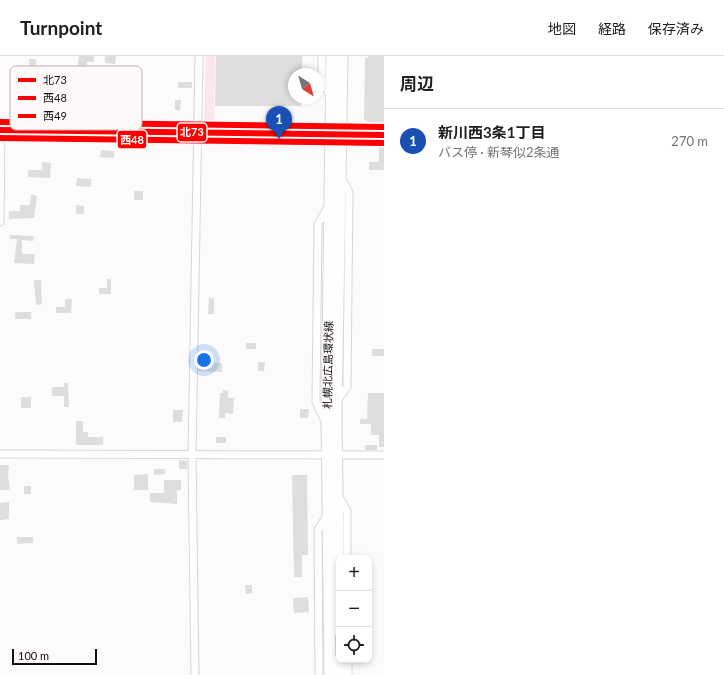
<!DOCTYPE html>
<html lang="ja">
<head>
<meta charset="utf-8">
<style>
	:root { --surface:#fff; --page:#f6f6f6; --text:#202124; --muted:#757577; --line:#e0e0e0; --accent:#111827 }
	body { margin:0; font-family:Lato,"Noto Sans JP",sans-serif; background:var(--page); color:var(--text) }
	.controls { position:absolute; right:12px; bottom:12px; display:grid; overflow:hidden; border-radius:8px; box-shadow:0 2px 6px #0003 }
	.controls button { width:36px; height:36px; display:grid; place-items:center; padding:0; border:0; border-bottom:1px solid var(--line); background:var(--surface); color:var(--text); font:20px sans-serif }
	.compass { position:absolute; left:288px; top:12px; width:36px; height:36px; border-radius:50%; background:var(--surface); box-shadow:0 2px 6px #0003; rotate:143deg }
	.scale { position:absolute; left:12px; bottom:10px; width:85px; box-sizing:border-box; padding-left:4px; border:2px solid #141313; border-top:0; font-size:11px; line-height:14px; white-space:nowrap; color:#141313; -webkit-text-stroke:3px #fdf9f9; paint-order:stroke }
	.you { position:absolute; left:204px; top:304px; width:14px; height:14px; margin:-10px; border:3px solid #fff; border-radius:50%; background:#1a73e8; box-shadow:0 0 0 6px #1a73e833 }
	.badge { display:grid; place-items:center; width:26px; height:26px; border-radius:50%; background:var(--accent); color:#fff; font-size:13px; font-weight:700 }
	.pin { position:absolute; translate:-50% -33px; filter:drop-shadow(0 1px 2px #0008) }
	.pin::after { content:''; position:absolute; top:21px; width:14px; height:12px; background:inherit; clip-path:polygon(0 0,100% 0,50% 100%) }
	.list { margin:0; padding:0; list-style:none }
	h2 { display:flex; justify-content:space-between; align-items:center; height:52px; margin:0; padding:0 16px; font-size:17px }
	h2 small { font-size:13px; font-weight:400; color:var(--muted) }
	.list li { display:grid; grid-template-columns:26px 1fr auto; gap:12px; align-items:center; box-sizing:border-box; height:64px; padding:0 16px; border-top:1px solid var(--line) }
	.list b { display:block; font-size:15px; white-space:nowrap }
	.list p { margin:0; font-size:13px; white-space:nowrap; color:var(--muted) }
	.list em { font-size:13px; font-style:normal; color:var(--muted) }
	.icon { flex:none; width:22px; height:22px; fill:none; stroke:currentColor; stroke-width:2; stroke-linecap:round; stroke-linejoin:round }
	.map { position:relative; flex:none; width:384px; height:619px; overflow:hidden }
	header { display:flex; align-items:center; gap:24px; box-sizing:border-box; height:56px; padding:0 20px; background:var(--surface); border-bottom:1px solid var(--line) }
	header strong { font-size:19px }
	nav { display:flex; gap:22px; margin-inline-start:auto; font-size:14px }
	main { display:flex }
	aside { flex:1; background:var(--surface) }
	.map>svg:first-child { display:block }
	.green { fill:#fbe7eb }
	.building { fill:#dfddde }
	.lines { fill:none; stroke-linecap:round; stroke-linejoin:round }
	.minor-casing { stroke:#d8d7d7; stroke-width:9 }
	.tertiary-casing { stroke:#d8d7d7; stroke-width:11 }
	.primary-casing { stroke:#d8d7d7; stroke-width:13 }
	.minor { stroke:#fffefe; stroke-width:7 }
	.tertiary { stroke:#fffefe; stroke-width:9 }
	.primary { stroke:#fffefe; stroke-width:11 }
	.bus-1-casing { stroke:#fdf9f9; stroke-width:9 }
	.bus-2-casing { stroke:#fdf9f9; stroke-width:9 }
	.bus-3-casing { stroke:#fdf9f9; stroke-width:9 }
	.bus-1 { stroke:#f00; stroke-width:6 }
	.bus-2 { stroke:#f00; stroke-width:6 }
	.bus-3 { stroke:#f00; stroke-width:6 }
	.labels { text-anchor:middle; stroke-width:3; stroke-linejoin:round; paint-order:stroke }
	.street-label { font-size:11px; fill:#141313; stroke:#fdf9f9 }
	.key { fill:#fdf9f9; stroke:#b7b4b4; stroke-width:1 }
	.key-label { font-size:11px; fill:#141313 }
	.line-badge { stroke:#fdf9f9; stroke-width:1.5 }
	.badge-label { font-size:11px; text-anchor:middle; font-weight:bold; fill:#fff }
</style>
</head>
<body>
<header>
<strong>Turnpoint</strong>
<nav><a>地図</a><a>経路</a><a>保存済み</a></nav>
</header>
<main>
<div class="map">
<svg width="384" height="619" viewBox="0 0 384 619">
	<rect width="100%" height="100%" fill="#fcfafa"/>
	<path class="green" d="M206,0H215L214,67H204Z"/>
	<path class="building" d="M79,0H94V6H87V12H77Z
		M105,0H116L115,8L105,7Z
		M216,0H302V18H294V42H301V50H215Z
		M368,0H384V67L368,66L364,63L365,2H368Z
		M29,3H36V20H30Z
		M178,26H192V32H178Z
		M175,44H181L180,55L175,54Z
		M379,90H384V114H369V106H379Z
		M101,94L114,95V102L100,101Z
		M42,106L51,107L50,122L28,121V114H42Z
		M77,122L91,123V131L76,130Z
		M134,135H143V144H134Z
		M31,138L37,140L34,162L9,163V155H20V149H30Z
		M76,149L84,150V158H76Z
		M10,179L34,180L33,185L22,184V198H35L34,208L14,207L17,183H10Z
		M107,223H111V238H99V232H107Z
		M34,224H41L42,248L36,249Z
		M209,242H214V258H208Z
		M65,243H72L71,257H56V251H65Z
		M15,256H31V263H15Z
		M246,287H256V293H246Z
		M372,293H384V300H372Z
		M258,306H265L264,315H258Z
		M212,307H222V316L198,315L199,311H212Z
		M64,327H68L69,351H64V340H52V331H64Z
		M223,334L228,335V342H234L233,358L225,357V362H219L220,337H223Z
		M368,337H384V391H379V379H371V368H360V363H367Z
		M21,341H31V352H21Z
		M300,353H309L308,362H300Z
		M173,354H183L182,366H173Z
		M76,365H83V376H88V381H103V389H76Z
		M216,381H226V387H216Z
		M365,389H377V394H365Z
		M179,404L187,405V413H179Z
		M0,409H9L8,419L10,434H0Z
		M154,413H165V418L154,419Z
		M148,418V434H134V419Z
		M292,419H307L308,499H302V521H294Z
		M164,424H181V434H177V448L150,446V437H164Z
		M24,430H31V438H24Z
		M9,446V463L0,464V447Z
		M17,481H33V487L17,488Z
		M245,529H252V537L246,538Z
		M308,541L309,556L294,557L293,542Z"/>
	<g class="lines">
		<g class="minor-casing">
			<path id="minor" d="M322,0V22L330,40
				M0,166L1,74
				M337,345L347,331L349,136L341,121
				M325,365L316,346L318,168L329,149
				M0,398L384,399
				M338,439L347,455V502
				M348,604V619
				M195,619L192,399L199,0
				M319,619L318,474L328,458"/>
		</g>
		<g class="tertiary-casing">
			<path id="tertiary" d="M0,74L384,79"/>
		</g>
		<g class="primary-casing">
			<path id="primary" d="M339,575L336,362L342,0
				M339,604L340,619
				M330,619L327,362L332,0"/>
		</g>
		<use href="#minor" class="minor"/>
		<use href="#tertiary" class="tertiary"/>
		<use href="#primary" class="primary"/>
		<g class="bus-1-casing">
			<path id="bus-1" d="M0,74L384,79"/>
		</g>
		<g class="bus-2-casing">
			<path id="bus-2" d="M0,82L384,87"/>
		</g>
		<g class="bus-3-casing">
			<path id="bus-3" d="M0,66L384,71"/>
		</g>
		<use href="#bus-1" class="bus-1"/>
		<use href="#bus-2" class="bus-2"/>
		<use href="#bus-3" class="bus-3"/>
	</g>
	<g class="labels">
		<g class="street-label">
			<text transform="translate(328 309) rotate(-89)" y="4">札幌北広島環状線</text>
		</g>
	</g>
	<rect x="10" y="10" width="132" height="64" rx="6" class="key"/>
	<rect x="18" y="22" width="18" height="4" fill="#f00"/>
	<rect x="18" y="40" width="18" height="4" fill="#f00"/>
	<rect x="18" y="58" width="18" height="4" fill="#f00"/>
	<g class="key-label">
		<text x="43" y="28">北73</text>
		<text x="43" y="46">西48</text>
		<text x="43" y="64">西49</text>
	</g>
	<g class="line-badge">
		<rect x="177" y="67" width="30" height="19" rx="4" fill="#f00"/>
		<rect x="117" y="74" width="30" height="19" rx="4" fill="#f00"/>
	</g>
	<g class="badge-label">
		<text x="192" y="80">北73</text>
		<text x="132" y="88">西48</text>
	</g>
</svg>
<div class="controls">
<button>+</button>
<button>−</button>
<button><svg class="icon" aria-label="locate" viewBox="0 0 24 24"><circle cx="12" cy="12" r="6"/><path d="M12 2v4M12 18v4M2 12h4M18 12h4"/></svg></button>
</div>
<svg class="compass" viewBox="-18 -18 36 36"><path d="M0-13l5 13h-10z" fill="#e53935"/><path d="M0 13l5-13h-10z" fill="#757577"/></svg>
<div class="scale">100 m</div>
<div class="you"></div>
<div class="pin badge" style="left:279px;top:83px;background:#1a4fb4">1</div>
</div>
<aside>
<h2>周辺<small></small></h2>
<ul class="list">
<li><span class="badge" style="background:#1a4fb4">1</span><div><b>新川西3条1丁目</b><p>バス停 · 新琴似2条通</p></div><em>270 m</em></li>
</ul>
</aside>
</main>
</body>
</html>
